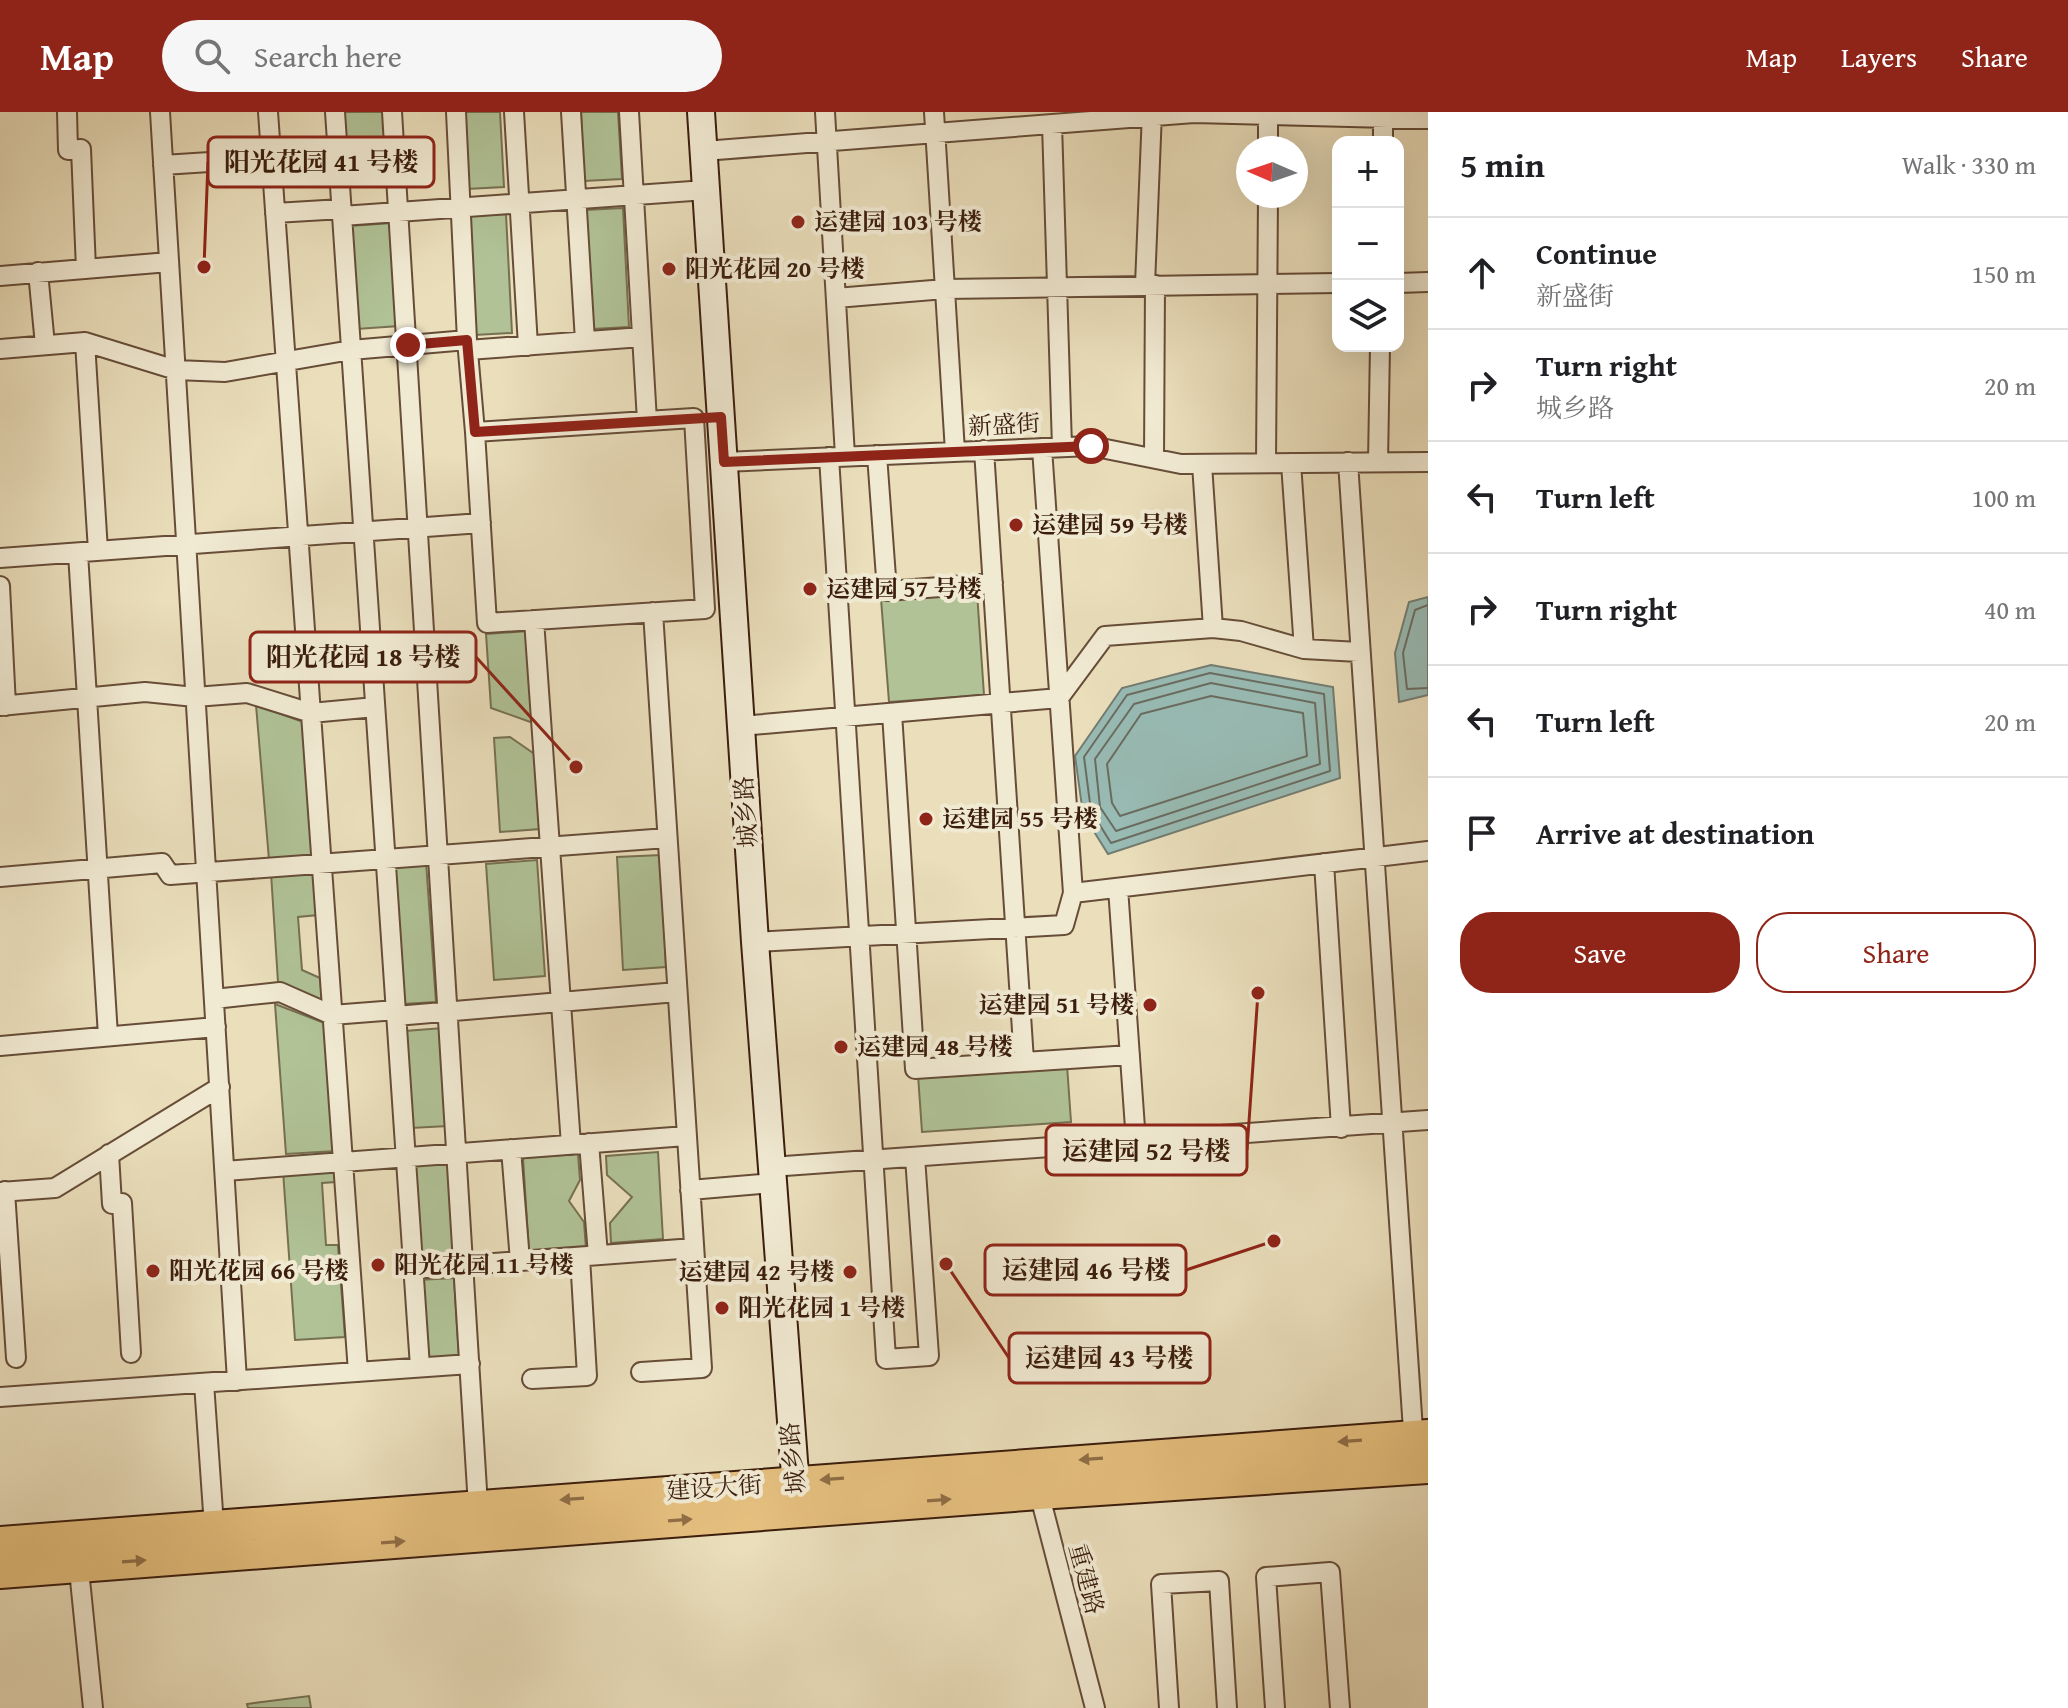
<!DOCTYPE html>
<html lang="en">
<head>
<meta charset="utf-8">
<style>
	:root { --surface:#fff; --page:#f6f6f6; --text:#202124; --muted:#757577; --line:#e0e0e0; --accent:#8f2418 }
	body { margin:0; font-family:"Gentium Book Plus","Noto Serif SC",serif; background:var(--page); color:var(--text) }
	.controls { position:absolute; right:24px; top:24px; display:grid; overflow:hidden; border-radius:16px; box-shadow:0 8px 32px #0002 }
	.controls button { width:72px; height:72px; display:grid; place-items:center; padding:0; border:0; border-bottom:2px solid var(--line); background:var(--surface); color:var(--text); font:40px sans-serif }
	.compass { position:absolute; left:1236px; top:24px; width:72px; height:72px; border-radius:50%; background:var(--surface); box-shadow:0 8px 32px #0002; rotate:272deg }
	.stop { position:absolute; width:24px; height:24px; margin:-18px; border:6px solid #8f2418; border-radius:50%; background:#fff }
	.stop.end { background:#8f2418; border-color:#fff; box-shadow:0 2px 8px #0008 }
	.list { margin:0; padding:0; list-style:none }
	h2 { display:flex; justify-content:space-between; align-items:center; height:104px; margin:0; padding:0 32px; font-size:34px }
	h2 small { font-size:26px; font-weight:400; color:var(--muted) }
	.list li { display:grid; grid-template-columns:52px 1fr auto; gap:24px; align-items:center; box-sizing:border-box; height:112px; padding:0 32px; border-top:2px solid var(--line) }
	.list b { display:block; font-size:30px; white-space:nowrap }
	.list p { margin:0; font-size:26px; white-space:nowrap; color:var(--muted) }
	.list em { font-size:26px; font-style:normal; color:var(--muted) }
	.actions { display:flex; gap:16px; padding:24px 32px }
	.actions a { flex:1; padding:18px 0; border:2px solid var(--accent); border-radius:32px; text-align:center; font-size:28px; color:var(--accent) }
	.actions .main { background:var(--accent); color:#fff }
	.icon { flex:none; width:44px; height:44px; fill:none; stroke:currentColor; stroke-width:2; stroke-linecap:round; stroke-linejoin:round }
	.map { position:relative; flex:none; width:1428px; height:1596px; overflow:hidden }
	header { display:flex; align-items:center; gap:48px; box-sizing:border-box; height:112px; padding:0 40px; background:var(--accent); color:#fff }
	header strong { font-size:38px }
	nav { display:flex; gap:44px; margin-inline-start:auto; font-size:28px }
	.search { width:560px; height:72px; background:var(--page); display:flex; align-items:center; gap:20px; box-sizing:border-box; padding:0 28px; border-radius:44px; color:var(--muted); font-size:30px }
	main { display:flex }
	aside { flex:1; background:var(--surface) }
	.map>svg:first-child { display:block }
	.green { fill:#b0c296; stroke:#767052; stroke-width:2 }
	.water { fill:#98bbb4; stroke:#737c71; stroke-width:2 }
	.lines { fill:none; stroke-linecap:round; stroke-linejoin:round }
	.shore { stroke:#6a6c60; stroke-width:2 }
	.street-casing { stroke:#674d38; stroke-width:22 }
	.secondary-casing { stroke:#3b1d0d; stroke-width:30 }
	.highway-casing { stroke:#3b1d0d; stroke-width:36 }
	.street { stroke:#f1ead3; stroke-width:18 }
	.secondary { stroke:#f1ead3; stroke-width:26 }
	.highway { stroke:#e5bf7e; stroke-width:32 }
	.oneway { fill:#906e46 }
	.route { stroke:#8f2418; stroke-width:10 }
	.poi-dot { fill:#8f2418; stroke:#f1ead3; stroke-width:3 }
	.labels { text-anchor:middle; stroke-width:8; stroke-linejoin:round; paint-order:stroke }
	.poi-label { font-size:24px; font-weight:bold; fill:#3b1d0d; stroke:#f1ead3; text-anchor:start }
	.street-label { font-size:24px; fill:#3b1d0d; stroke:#f1ead3 }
	.leader { fill:none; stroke:#8f2418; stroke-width:3 }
	.callout-dot { fill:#8f2418; stroke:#f1ead3; stroke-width:3 }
	.callout { fill:#f1ead3; stroke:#8f2418; stroke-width:3 }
	.callout-label { font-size:26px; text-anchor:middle; font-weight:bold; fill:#3b1d0d }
</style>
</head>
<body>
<header>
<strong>Map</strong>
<div class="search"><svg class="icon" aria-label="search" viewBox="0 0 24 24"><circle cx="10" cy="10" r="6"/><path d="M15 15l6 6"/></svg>Search here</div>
<nav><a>Map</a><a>Layers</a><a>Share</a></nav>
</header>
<main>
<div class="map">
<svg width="1428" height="1596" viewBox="0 0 1428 1596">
	<rect width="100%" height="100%" fill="#eadebb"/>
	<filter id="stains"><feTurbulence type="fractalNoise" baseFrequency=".0025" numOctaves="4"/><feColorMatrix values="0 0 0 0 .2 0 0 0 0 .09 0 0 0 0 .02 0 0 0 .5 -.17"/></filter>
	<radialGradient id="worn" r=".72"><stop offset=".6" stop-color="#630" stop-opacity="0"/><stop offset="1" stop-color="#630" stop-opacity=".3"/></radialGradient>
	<path class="green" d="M342,0H384L390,71L348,74Z
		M463,0H500L504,75L467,77Z
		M581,0H618L622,67L584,69Z
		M623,96L629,215L592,217L585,98Z
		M506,102L512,221L475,223L468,104Z
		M392,111L399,214L357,217L349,114Z
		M977,480L984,583L889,590L881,487Z
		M529,519L536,612L491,596L486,522Z
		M256,593L306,611L316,744L269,748Z
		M510,625L536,643L540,717L500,720L494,626Z
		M661,743L666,855L623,858L617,745Z
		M537,748L545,864L494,868L486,752Z
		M426,750L436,890L402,892L392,753Z
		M315,758L318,803L298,805L302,858L320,866L322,888L278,870L271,761Z
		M275,892L327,912L336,1039L286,1042Z
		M443,916L448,1014L411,1016L405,919Z
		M1067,953L1071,1010L922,1020L918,963Z
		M658,1040L663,1127L611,1131L610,1111L632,1085L607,1063L606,1044Z
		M578,1042L580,1068L569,1089L584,1110L586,1137L529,1141L523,1046Z
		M450,1051L455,1151L418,1153L412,1053Z
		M335,1055L336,1070L322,1071L326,1133H338L345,1225L295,1228L283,1059Z
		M454,1166L459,1245L424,1248L418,1168Z
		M309,1584L311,1596H248L247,1592Z"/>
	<path class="water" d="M1428,485V583L1399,590L1395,541L1409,490Z
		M1211,553L1333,575L1340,666L1108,742L1083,702L1075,644L1122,576Z"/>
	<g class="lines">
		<path class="shore" d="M1428,493L1415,498L1403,541L1407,577L1428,576
			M1210,561L1324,582L1330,659L1111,731L1091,699L1084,645L1127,583Z
			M1211,571L1315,591L1320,652L1116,719L1100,695L1095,647L1134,592Z
			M1211,584L1303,601L1307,644L1120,704L1112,691L1107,652L1141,602Z"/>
		<g class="street-casing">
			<path id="street" d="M67,0L68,38L81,37L86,157
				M160,0L237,1269
				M268,0L358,1260
				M335,0L420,1255
				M392,0L478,1394
				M456,0L467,228
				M514,0L528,234
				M571,0L585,229
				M629,0L647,309
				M825,0L845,344
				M934,0L955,340
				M1052,12L1062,335
				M1383,30V0
				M1268,36V0
				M704,39L1194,1L1428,7
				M163,53L271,46
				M275,101L342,97
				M342,104L706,78
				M38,160L45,233
				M0,164L169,150
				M1398,171L1428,170
				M1145,173L1152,0
				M836,186L945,177L1338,171
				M85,230L98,439
				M0,237L85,230L176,258L225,260L351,238L467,228L475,320
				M468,238L642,225
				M694,306L705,497L487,511L475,320Z
				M1042,336L1073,781
				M984,338L1024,949
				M877,343L887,479L993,471
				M829,345L886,1247L929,1244L915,1045
				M1154,346L1155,173
				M724,350L1091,334L1181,352L1428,350
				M1348,350L1414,1333
				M1378,350L1380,234
				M1266,351L1268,84
				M1291,351L1304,537
				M1202,352L1213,516
				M78,441L108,924
				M0,446L481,411
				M0,474L6,594
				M534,508L571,1033
				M0,594L145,580L195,585L247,581L311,601L375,595
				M892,601L915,957L1130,943
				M741,614L1059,586L1105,524L1213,516L1241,519L1304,537L1359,540
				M1324,751L1341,1016
				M0,765L162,751L170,763L667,726
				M1118,776L1136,1030
				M755,830L1064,813L1073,781L1428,739
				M214,887L280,880L332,903L396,898
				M396,904L677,880
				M0,934L216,915
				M589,1031L598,1143
				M511,1037L520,1149
				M109,1042L112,1092L122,1091L131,1241
				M771,1055L1428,1008
				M225,1059L686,1024
				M690,1078L772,1071
				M5,1079L16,1246
				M0,1080L55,1076L220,975
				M413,1157L694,1136
				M641,1260L702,1256L653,500
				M532,1267L587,1264L580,1145
				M204,1271L214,1414
				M0,1285L470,1252
				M1037,1373L1095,1596
				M78,1448L93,1596
				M1169,1596L1161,1472L1219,1469L1227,1596
				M1275,1596L1266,1465L1330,1460L1340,1596"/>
		</g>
		<g class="secondary-casing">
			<path id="secondary" d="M701,0L755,830L797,1389"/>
		</g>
		<g class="highway-casing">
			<path id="highway" d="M0,1431L1428,1324
				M0,1460L1039,1381L1428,1355"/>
		</g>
		<use href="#street" class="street"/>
		<use href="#secondary" class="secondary"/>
		<use href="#highway" class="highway"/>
	</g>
	<defs><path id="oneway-solid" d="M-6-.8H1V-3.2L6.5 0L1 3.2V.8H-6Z" transform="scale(2)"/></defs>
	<g class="oneway">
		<use href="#oneway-solid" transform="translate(1350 1329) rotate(176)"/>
		<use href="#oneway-solid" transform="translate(1091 1347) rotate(176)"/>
		<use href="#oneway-solid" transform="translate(832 1367) rotate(176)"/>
		<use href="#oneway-solid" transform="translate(572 1387) rotate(176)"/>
		<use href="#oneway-solid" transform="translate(939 1388) rotate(-4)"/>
		<use href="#oneway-solid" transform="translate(680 1408) rotate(-4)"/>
		<use href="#oneway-solid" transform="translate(393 1430) rotate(-4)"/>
		<use href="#oneway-solid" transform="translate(134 1449) rotate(-4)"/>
	</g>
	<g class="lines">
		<path class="route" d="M408,233L467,228L475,320L721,305L724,350L1091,334"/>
	</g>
	<g class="poi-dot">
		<circle cx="798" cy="110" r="8"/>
		<circle cx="669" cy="157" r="8"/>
		<circle cx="1016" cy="413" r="8"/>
		<circle cx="810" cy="477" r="8"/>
		<circle cx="926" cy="707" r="8"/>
		<circle cx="1150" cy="893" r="8"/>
		<circle cx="841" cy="935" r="8"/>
		<circle cx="378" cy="1153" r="8"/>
		<circle cx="153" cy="1159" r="8"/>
		<circle cx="850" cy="1160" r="8"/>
		<circle cx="722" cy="1196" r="8"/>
	</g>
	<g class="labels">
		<g class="poi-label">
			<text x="814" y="118">运建园 103 号楼</text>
			<text x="685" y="165">阳光花园 20 号楼</text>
			<text x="1032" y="421">运建园 59 号楼</text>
			<text x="826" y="485">运建园 57 号楼</text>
			<text x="942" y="715">运建园 55 号楼</text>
			<text x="1134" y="901" text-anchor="end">运建园 51 号楼</text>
			<text x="857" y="943">运建园 48 号楼</text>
			<text x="394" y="1161">阳光花园 11 号楼</text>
			<text x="169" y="1167">阳光花园 66 号楼</text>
			<text x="834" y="1168" text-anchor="end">运建园 42 号楼</text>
			<text x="738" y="1204">阳光花园 1 号楼</text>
		</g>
		<g class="street-label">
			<text transform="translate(1004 313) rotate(-3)" y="8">新盛街</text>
			<text transform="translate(746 700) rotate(-94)" y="8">城乡路</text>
			<text transform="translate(793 1346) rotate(-96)" y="8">城乡路</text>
			<text transform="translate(714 1376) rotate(-4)" y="8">建设大街</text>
			<text transform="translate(1086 1467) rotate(75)" y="8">重建路</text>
		</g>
	</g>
	<path class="leader" d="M204 155L208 50M576 655L476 545M1258 881L1247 1038M1274 1129L1186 1158M946 1152L1009 1246"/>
	<g class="callout-dot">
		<circle cx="204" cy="155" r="8"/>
		<circle cx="576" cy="655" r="8"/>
		<circle cx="1258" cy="881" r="8"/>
		<circle cx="1274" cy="1129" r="8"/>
		<circle cx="946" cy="1152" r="8"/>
	</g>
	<g class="callout">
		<rect x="208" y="25" width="226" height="50" rx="8"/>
		<rect x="250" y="520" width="226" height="50" rx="8"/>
		<rect x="1046" y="1013" width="201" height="50" rx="8"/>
		<rect x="985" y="1133" width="201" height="50" rx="8"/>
		<rect x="1009" y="1221" width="201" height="50" rx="8"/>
	</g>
	<g class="callout-label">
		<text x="321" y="59">阳光花园 41 号楼</text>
		<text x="363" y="554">阳光花园 18 号楼</text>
		<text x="1146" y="1048">运建园 52 号楼</text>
		<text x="1086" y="1167">运建园 46 号楼</text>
		<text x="1109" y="1255">运建园 43 号楼</text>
	</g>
	<rect width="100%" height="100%" filter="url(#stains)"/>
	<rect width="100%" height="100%" fill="url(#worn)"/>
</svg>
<div class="controls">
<button>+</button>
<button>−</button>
<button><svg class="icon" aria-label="layers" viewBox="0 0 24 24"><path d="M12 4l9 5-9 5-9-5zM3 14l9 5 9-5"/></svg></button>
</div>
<svg class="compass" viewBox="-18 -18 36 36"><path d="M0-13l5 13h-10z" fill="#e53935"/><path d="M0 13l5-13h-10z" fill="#757577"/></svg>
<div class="stop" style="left:1091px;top:334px"></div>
<div class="stop end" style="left:408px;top:233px"></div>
</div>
<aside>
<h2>5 min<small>Walk · 330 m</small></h2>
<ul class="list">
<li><svg class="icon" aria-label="ahead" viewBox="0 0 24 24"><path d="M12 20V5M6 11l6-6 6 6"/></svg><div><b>Continue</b><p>新盛街</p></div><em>150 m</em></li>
<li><svg class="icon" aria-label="right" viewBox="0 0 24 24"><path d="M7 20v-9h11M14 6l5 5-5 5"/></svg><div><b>Turn right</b><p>城乡路</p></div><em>20 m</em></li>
<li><svg class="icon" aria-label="left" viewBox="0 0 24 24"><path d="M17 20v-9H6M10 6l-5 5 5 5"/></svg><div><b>Turn left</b></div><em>100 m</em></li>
<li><svg class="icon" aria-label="right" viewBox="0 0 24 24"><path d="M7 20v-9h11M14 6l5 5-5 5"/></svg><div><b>Turn right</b></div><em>40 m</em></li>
<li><svg class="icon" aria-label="left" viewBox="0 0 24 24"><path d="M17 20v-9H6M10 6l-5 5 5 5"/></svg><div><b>Turn left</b></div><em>20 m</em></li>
<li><svg class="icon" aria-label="arrive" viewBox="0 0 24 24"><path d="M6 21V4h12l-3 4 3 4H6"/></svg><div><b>Arrive at destination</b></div></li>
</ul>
<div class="actions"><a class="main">Save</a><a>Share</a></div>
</aside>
</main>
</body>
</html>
